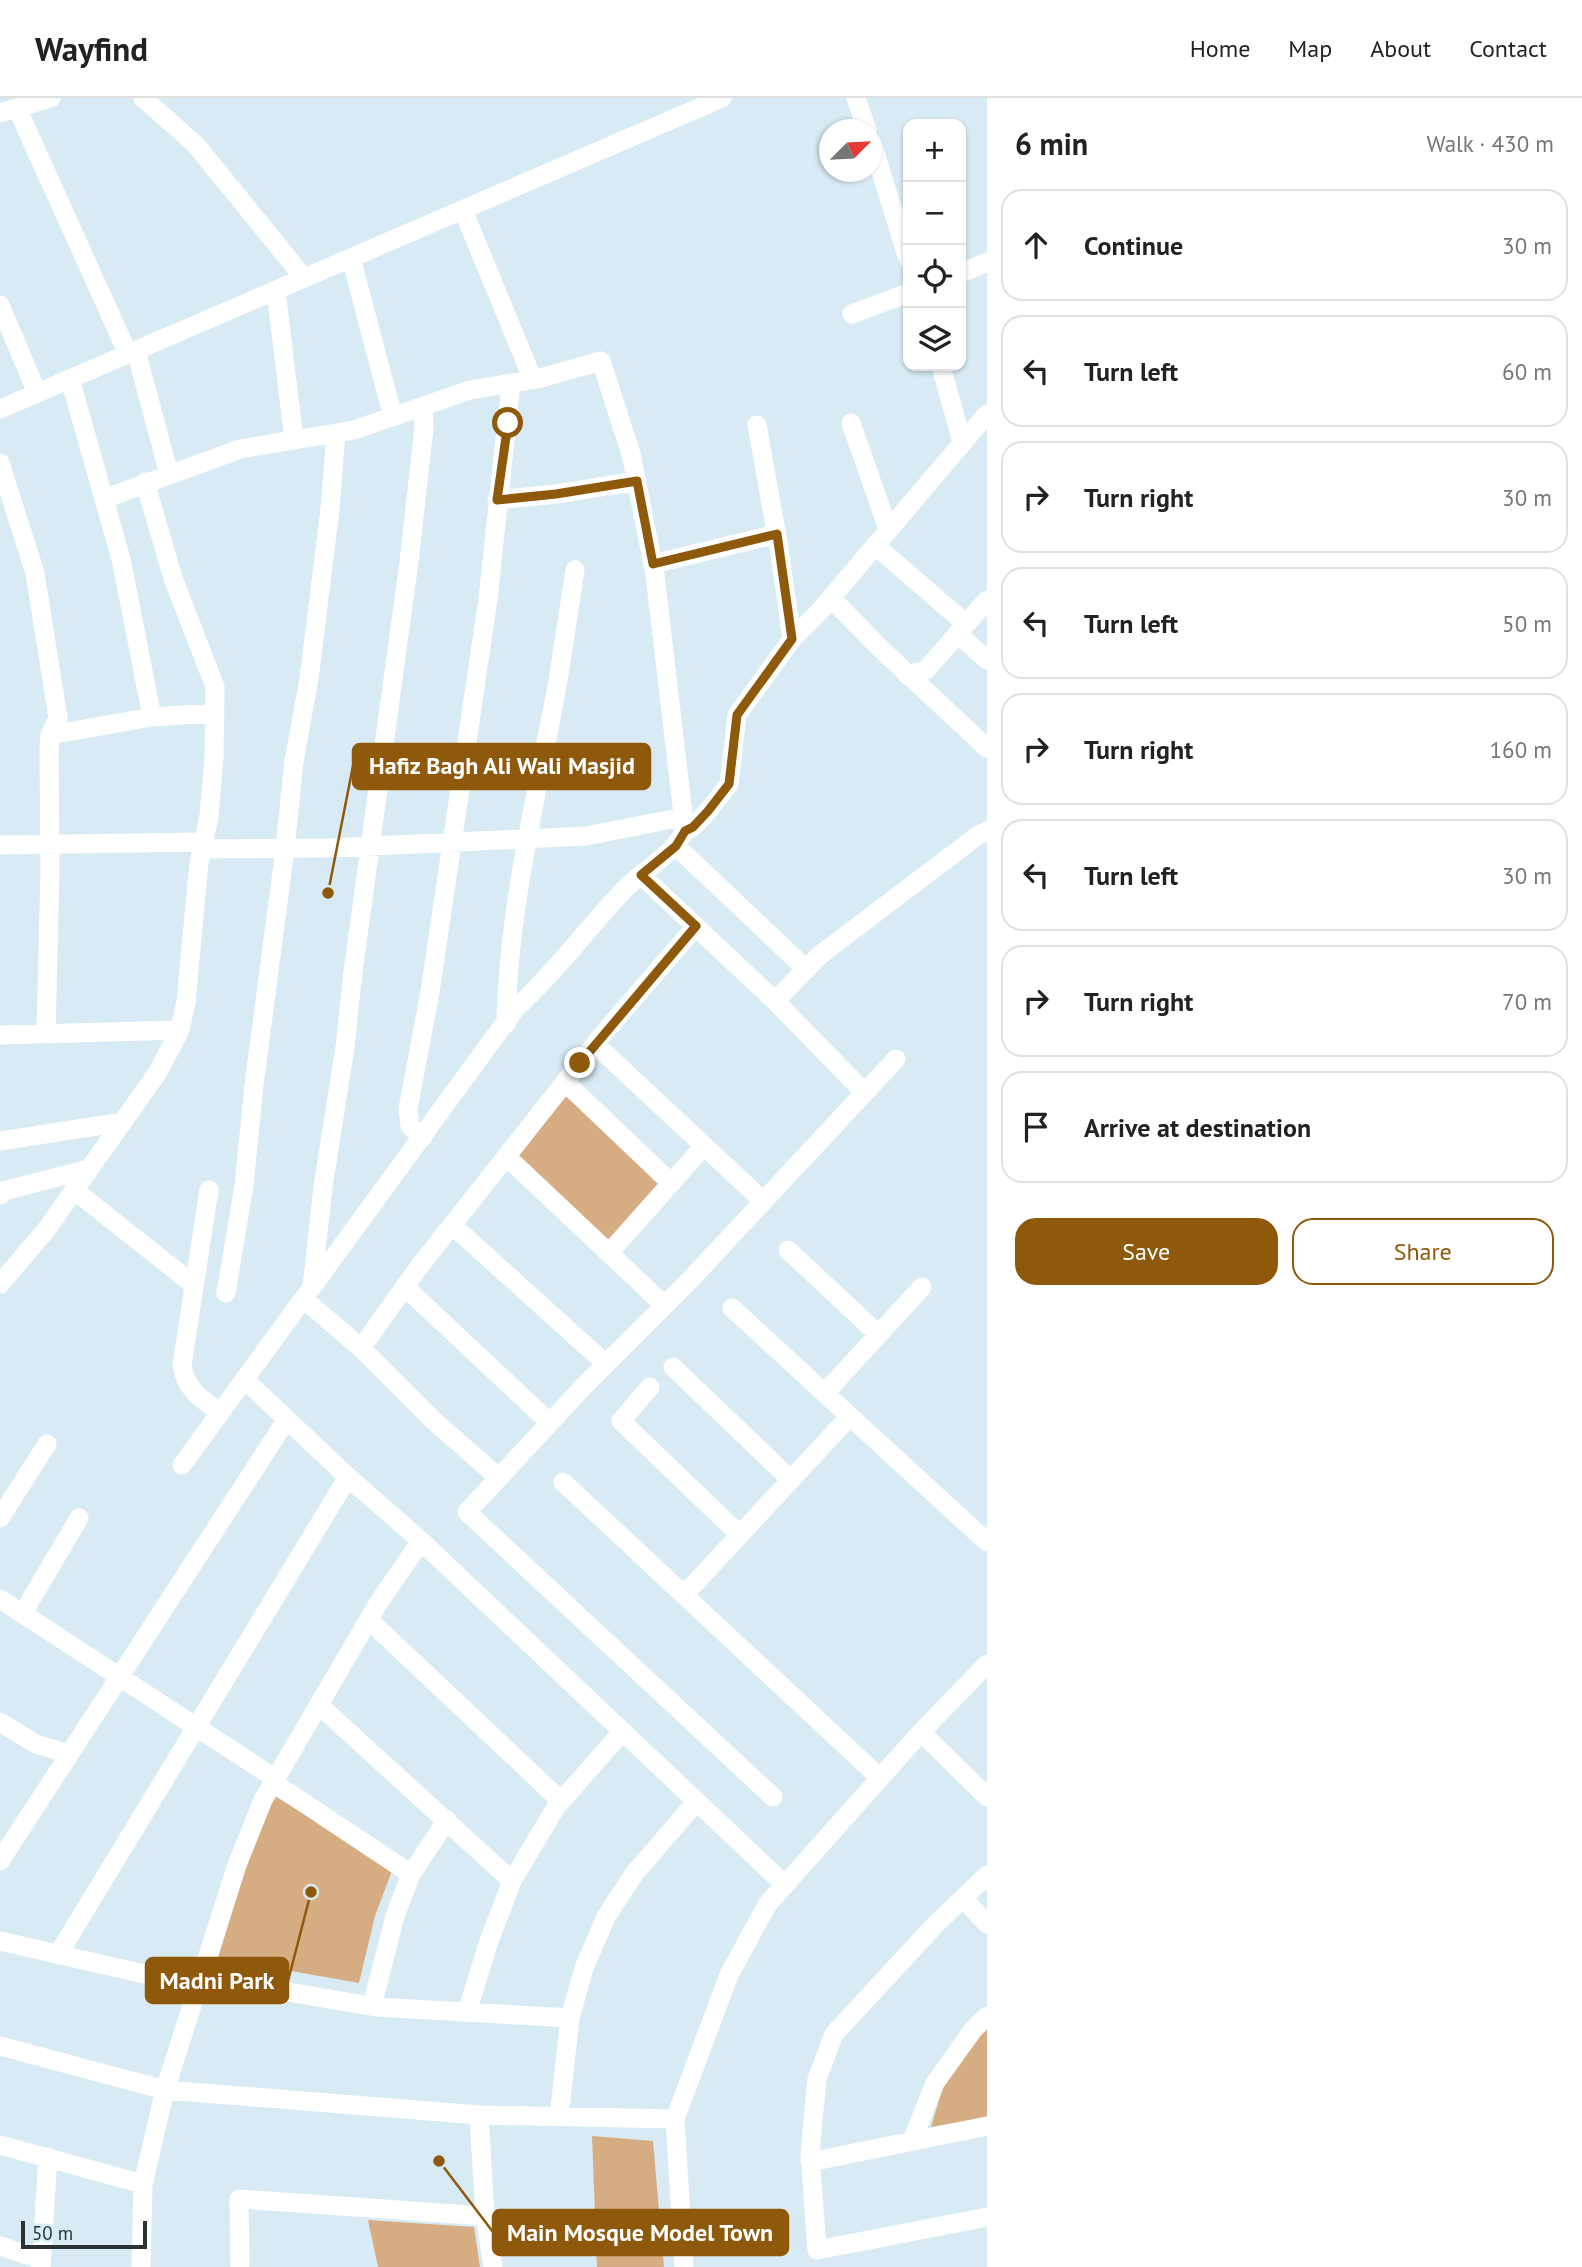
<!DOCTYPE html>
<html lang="en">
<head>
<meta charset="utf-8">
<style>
	:root { --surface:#fff; --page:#f2f2f2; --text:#222; --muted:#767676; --line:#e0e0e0; --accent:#8e590b }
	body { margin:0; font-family:"PT Sans",sans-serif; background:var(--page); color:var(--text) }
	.controls { position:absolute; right:21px; top:21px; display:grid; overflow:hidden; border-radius:14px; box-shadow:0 2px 5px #0004 }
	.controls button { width:63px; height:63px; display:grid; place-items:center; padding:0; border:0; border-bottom:2px solid var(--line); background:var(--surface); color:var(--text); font:35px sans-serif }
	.compass { position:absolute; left:819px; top:21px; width:63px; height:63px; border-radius:50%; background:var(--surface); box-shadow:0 2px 5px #0004; rotate:66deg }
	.scale { position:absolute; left:21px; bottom:18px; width:126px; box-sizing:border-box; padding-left:7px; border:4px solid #2a3235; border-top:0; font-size:19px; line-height:24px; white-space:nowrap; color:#2a3235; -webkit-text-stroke:5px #d8ebf4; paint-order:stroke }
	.stop { position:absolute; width:21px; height:21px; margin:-16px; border:5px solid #8e590b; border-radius:50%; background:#fff }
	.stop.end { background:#8e590b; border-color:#fff; box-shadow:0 2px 7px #0008 }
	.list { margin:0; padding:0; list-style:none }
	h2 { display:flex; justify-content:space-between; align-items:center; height:91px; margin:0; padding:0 28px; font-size:30px }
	h2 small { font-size:23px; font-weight:400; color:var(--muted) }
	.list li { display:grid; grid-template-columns:46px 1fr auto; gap:21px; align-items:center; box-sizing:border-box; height:112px; margin:0 14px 14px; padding:0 14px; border:2px solid var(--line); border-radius:21px }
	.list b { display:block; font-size:26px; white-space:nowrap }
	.list em { font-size:23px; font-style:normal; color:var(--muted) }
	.actions { display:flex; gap:14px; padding:21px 28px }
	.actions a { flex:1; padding:16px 0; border:2px solid var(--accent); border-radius:21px; text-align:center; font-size:24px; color:var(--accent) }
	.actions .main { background:var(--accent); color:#fff }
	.icon { flex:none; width:38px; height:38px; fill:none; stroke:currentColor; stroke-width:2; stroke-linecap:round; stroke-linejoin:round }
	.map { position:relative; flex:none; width:987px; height:2169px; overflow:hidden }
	header { display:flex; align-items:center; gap:42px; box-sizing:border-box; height:98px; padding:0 35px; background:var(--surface); border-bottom:2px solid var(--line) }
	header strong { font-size:33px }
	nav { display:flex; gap:38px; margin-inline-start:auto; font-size:24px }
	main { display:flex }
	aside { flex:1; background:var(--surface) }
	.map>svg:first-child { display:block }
	.green { fill:#d6ad82 }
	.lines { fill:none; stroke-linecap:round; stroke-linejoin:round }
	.minor { stroke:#fff; stroke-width:19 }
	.route { stroke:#8e590b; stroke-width:9 }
	.leader { fill:none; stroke:#8e590b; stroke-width:2.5 }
	.callout-dot { fill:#8e590b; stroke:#d8ebf4; stroke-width:2.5 }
	.callout { fill:#8e590b; stroke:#8e590b; stroke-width:2.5 }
	.callout-label { font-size:24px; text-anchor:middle; font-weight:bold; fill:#fff }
</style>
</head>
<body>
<header>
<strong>Wayfind</strong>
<nav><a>Home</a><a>Map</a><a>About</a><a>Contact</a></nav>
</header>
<main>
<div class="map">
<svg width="987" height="2169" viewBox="0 0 987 2169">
	<rect width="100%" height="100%" fill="#d8ebf4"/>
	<path class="green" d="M568,995L663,1086L609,1143L516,1059Z
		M273,1697L393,1770L375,1818L359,1885L218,1860L258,1730Z
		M987,1930V2019L931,2029L943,1989L970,1947Z
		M592,2038L653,2043L664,2169H597Z
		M368,2122L474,2129L480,2169H378Z"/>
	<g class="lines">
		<path class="minor" d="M143,0L196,47L304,180
			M856,0L867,32
			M17,10L128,256
			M0,15L51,0
			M872,45L908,161
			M463,112L533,282
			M351,160L393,319
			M961,175L987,164
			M276,193L294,342
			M0,207L37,295
			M852,216L908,195
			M136,253L169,376
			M941,268L962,344
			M70,281L121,461L152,619
			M0,311L722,0
			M851,325L888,431
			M757,327L779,450L792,541
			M0,365L35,475L58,620L50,637L49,653L50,770L46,935
			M104,401L240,351L354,332L470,292L537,281L601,263L631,356L655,477L685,733C670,759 646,770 626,790C588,829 556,874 515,911L182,1367
			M497,402L556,396L637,383
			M875,447L966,526
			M653,466L777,436
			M831,500L882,552L987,650
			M958,536L987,562
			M907,577L926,572L987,502
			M50,637L152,619L215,615
			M685,733L693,729L708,713L729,686L737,617L792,541L819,514L987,316
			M0,747L203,744
			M676,748L806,871
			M202,751L329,750L586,738L683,719
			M641,777L775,903L864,994
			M775,903L820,857L977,738L987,733
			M506,926C508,810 537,697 558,583C564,546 569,509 575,472
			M0,937L180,932
			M595,946L762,1102
			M565,984L671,1085
			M423,1039L410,1028L408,1011L430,894L488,501L511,285
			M0,1043L122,1024
			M507,1059L664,1207
			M74,1092L194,1187
			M209,1092L182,1267C186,1292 201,1301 220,1314
			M0,1097L3,1093L89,1071
			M452,1127L606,1266
			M788,1152L878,1236
			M609,1155L704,1048
			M0,1186L46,1132L158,974L180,932L186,904L199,765L209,718L214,660L215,589L173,480L145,384
			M312,1189L323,1089L345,949L353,874L409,464L424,329L423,308
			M405,1189L550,1325
			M226,1195L244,1087L254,987L285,751L294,663L309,581L330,411L336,335
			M304,1201L361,1250L434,1323L499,1380
			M732,1210L987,1444
			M361,1250L419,1169L603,936L696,828
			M673,1269L791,1382
			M244,1281L348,1379L421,1443L785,1787
			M650,1289L621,1323L740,1437
			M825,1295L922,1189
			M563,1384L880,1680
			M0,1420L47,1346
			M684,1497L850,1318
			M0,1501L276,1681
			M23,1515L79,1420
			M369,1522L561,1703
			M319,1607L512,1783
			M0,1624L36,1646L69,1656
			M921,1634L987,1699
			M274,1685L411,1776
			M773,1699L467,1414L584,1288L689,1183L896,961
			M0,1763L287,1321
			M987,1777L935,1827L834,1936L817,1981L810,2055L817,2152L987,2119
			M963,1800L987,1826
			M0,1843L197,1888
			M59,1855L348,1379
			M200,1879L376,1909L570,1920
			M372,1908L395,1818L411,1776L447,1722
			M467,1914L489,1843L512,1783L556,1709L622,1634
			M0,1948L165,1992L479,2017L675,2021
			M479,2017L485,2118L493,2169
			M559,2019L570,1920L584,1870L606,1819L634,1776L696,1704
			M912,2043L935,1985L973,1932L987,1918
			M0,2047L143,2086
			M810,2064L987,2028
			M0,2148L40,2161
			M41,2169L48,2059
			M141,2169L143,2086L165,1992L237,1767L263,1702L379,1504L421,1443
			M240,2169L239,2101L485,2118
			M684,2169L675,2021L729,1877L767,1807L921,1634L987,1566"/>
	</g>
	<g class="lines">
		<path class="route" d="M508,325L497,402L556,396L637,383L653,466L777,436L792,541L737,617L729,686L708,713L693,729L685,733L676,748L641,777L696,828L580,965"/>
	</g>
	<path class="leader" d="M328 795L353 668M311 1794L288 1883M439 2063L493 2134"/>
	<g class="callout-dot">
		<circle cx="328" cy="795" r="7"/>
		<circle cx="311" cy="1794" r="7"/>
		<circle cx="439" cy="2063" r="7"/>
	</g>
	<g class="callout">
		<rect x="353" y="646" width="297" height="45" rx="7"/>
		<rect x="146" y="1860" width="142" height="45" rx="7"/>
		<rect x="493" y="2112" width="295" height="45" rx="7"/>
	</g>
	<g class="callout-label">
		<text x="502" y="676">Hafiz Bagh Ali Wali Masjid</text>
		<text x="217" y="1891">Madni Park</text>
		<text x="640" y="2143">Main Mosque Model Town</text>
	</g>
</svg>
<div class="controls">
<button>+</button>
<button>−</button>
<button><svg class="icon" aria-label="locate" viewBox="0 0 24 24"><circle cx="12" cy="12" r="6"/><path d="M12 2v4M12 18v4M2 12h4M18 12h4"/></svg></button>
<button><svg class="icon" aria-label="layers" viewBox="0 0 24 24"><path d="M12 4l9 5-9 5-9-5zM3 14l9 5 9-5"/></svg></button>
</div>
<svg class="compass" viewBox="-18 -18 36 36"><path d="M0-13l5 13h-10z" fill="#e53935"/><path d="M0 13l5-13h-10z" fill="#767676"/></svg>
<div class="scale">50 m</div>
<div class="stop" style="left:508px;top:325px"></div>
<div class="stop end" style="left:580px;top:965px"></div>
</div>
<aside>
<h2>6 min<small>Walk · 430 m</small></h2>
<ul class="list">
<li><svg class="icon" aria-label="ahead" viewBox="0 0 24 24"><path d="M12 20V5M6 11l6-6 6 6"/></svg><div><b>Continue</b></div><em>30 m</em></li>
<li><svg class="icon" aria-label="left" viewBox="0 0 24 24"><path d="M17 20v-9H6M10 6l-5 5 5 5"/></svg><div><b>Turn left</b></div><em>60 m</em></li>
<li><svg class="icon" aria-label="right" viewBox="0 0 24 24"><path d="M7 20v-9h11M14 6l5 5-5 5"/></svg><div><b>Turn right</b></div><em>30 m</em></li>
<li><svg class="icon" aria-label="left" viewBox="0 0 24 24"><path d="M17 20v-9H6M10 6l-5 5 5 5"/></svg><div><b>Turn left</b></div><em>50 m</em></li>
<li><svg class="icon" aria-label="right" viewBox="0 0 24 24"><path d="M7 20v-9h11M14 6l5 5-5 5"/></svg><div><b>Turn right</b></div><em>160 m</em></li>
<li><svg class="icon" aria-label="left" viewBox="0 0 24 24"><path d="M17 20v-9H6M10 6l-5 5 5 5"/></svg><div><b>Turn left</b></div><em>30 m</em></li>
<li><svg class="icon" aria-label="right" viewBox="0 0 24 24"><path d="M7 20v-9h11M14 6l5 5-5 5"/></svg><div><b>Turn right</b></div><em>70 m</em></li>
<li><svg class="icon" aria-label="arrive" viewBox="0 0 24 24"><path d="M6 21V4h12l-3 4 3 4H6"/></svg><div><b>Arrive at destination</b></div></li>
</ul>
<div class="actions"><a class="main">Save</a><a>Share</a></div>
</aside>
</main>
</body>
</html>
